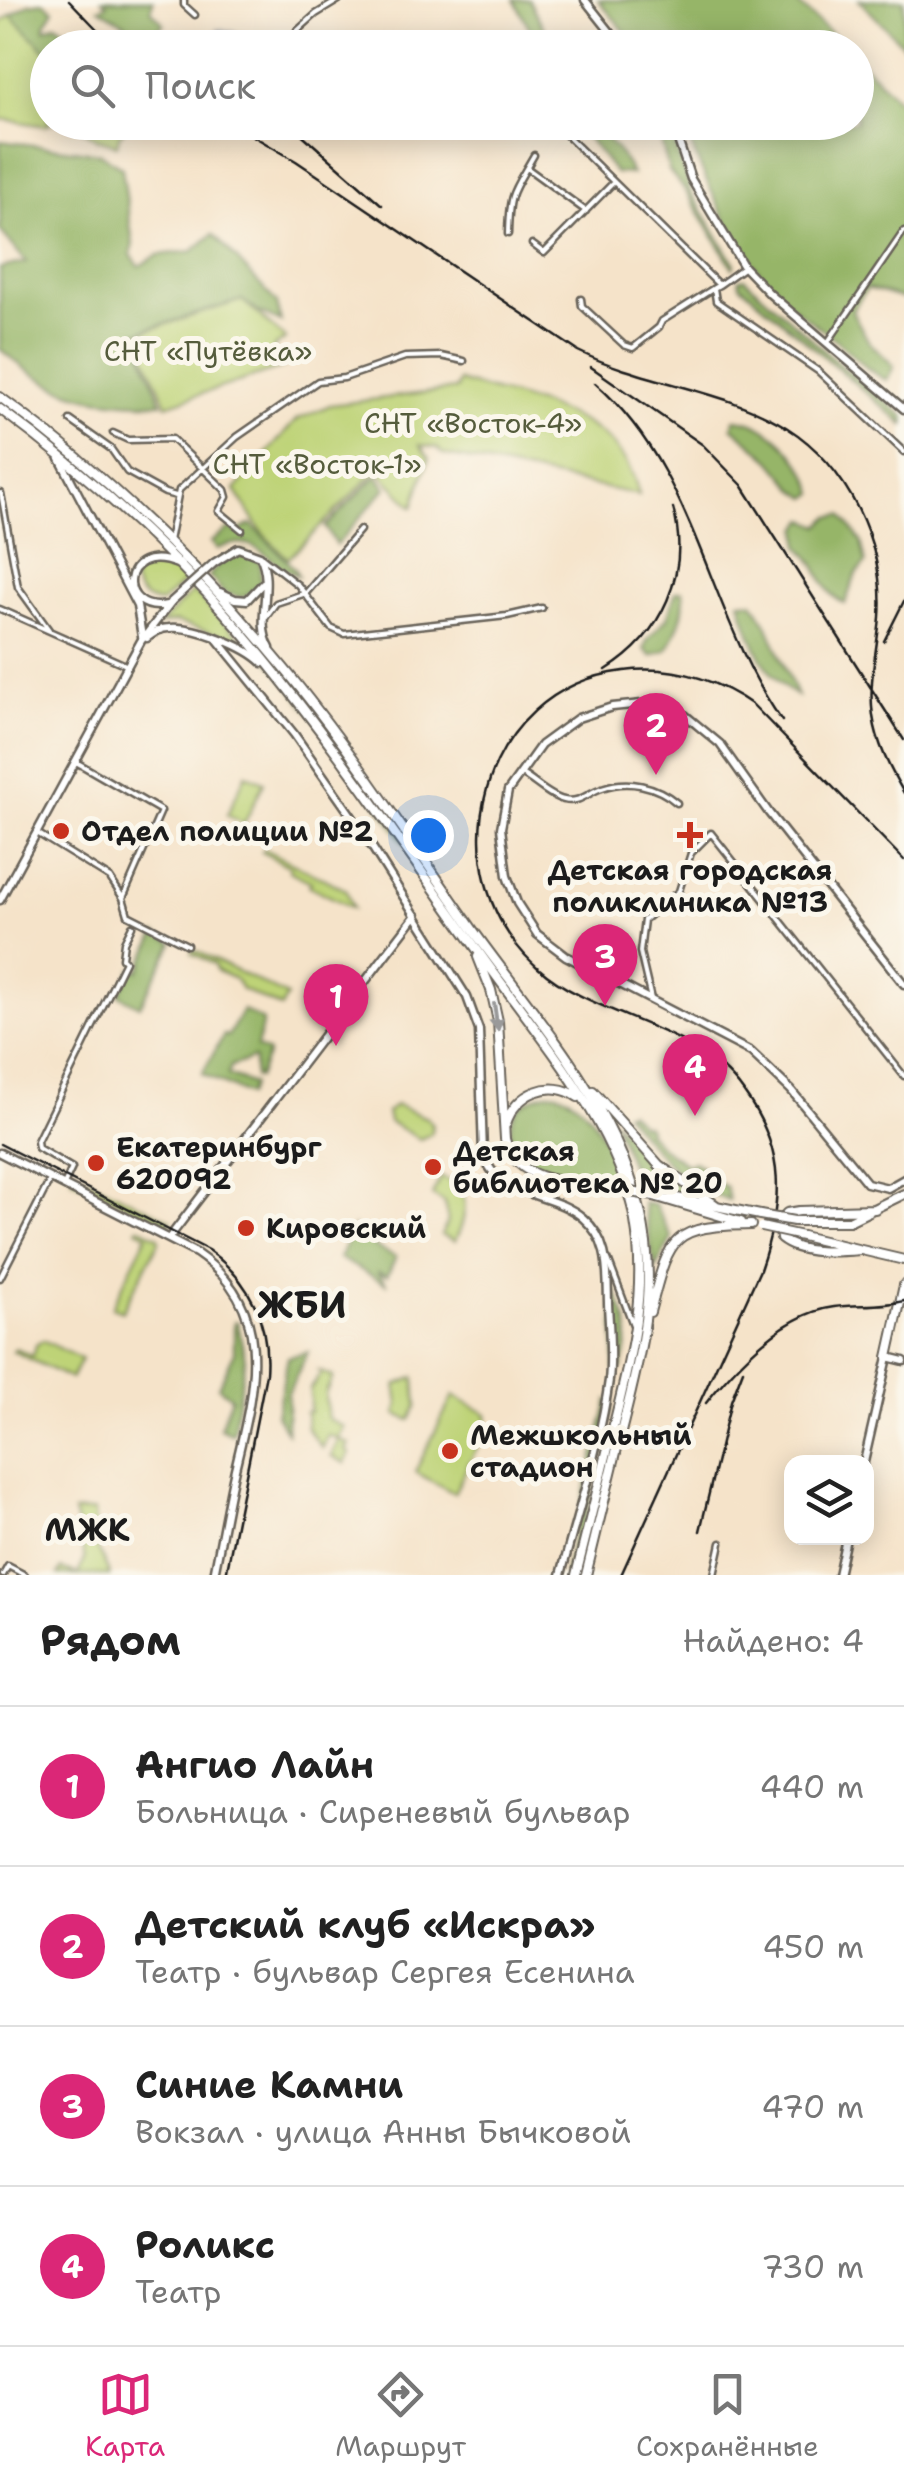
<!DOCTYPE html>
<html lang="ru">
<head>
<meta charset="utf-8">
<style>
	:root { --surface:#fff; --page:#f6f6f6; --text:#222; --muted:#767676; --line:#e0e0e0; --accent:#db2777 }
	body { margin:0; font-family:"Shantell Sans",sans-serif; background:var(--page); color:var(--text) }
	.controls { position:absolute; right:30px; bottom:30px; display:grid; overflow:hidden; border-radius:20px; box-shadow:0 5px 25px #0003 }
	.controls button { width:90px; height:90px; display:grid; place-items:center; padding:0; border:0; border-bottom:2px solid var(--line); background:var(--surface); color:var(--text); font:50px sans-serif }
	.you { position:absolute; left:428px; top:835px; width:35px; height:35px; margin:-25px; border:8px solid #fff; border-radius:50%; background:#1a73e8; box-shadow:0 0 0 15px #1a73e833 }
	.badge { display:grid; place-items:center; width:65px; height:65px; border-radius:50%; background:var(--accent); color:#fff; font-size:32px; font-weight:700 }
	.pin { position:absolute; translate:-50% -82px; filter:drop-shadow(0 2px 5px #0008) }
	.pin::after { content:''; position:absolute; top:52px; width:35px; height:30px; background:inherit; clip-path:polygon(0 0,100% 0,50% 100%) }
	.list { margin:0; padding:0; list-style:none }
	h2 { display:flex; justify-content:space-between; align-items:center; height:130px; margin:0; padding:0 40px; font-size:42px }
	h2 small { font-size:32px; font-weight:400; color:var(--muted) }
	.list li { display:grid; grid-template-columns:65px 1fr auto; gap:30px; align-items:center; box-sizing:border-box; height:160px; padding:0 40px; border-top:2px solid var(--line) }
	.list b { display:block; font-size:38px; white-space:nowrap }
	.list p { margin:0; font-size:32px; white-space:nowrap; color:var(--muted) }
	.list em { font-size:32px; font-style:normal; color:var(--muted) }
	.icon { flex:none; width:55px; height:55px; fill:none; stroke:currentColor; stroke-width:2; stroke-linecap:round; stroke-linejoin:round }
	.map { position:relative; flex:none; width:904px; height:1575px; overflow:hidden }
	.search { position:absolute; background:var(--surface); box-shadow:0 5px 25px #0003; left:30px; right:30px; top:30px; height:110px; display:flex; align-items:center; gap:25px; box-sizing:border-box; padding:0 35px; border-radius:55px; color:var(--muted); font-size:38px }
	.sheet { height:770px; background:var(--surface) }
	nav { display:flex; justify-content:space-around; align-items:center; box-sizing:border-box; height:140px; border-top:2px solid var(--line); background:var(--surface); font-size:28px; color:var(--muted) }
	nav a { display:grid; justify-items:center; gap:5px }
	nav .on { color:var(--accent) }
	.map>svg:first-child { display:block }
	.green { fill:#bed377; stroke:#6d784a; stroke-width:2.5 }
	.forest { fill:#96b568; stroke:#596842; stroke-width:2.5 }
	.water { fill:#6ba4da; stroke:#44607b; stroke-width:2.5 }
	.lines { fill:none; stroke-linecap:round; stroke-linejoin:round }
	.street-casing { stroke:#686259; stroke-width:9 }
	.secondary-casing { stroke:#686259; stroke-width:11 }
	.primary-casing { stroke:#686259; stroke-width:12 }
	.street { stroke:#fff; stroke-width:4 }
	.secondary { stroke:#fff; stroke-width:6 }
	.primary { stroke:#fff; stroke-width:8 }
	.tram { stroke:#1c1c1c; stroke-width:2.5 }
	.rail { stroke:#1c1c1c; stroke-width:2.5 }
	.secondary-bridge-casing { stroke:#686259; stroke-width:11; stroke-linecap:butt }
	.primary-bridge-casing { stroke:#686259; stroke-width:12; stroke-linecap:butt }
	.secondary-bridge { stroke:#fff; stroke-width:6 }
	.primary-bridge { stroke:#fff; stroke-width:8 }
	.oneway { fill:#999 }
	.poi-dot { fill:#c8321e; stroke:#fbf7ec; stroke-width:4 }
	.labels { text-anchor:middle; stroke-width:10; stroke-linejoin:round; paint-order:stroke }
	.park-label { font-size:28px; fill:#555c3c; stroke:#fbf7ec }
	.poi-label { font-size:28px; font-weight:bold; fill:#1c1c1c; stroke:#fbf7ec; text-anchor:start }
	.quarter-label { font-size:32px; font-weight:bold; fill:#1c1c1c; stroke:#fbf7ec }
	.district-label { font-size:38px; font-weight:bold; fill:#1c1c1c; stroke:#fbf7ec }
</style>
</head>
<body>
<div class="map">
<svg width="904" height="1575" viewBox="0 0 904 1575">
	<rect width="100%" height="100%" fill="#fbf7ec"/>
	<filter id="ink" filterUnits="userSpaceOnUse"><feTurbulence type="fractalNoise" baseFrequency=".01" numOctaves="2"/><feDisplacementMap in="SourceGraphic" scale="20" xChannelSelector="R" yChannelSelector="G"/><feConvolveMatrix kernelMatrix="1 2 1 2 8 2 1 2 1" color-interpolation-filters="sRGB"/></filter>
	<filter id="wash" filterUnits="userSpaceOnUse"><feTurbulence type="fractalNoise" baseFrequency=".0048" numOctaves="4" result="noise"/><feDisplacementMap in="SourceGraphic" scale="40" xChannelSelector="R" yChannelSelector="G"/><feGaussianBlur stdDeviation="2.25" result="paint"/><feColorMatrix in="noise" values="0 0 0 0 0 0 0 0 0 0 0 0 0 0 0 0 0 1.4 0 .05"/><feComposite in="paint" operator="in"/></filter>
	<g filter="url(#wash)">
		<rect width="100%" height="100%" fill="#f5e3c9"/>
		<path class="green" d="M11,15L47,51L48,122L51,123L46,126L0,119V23Z
			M74,123H130L119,136L117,145L97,139Z
			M242,300L286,339L273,348L284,367L167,405L136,334Z
			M459,381C527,403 621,410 639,495L443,454L437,448L420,445L429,458L413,507L377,470L288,559L263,534L235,490L296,420L330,405L456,389Z
			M110,491C231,600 323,722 417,854L414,856L323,729L259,648L108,493Z
			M149,562C166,562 174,569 186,580L161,603C145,602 132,591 134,574Z
			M193,591L239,637L236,640L175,622L159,625Z
			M246,774L264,782L244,824L227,815Z
			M265,849L346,890L353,908L309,886L311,882L289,871L290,867L262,852Z
			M193,949L287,996L281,1008L241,989L235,979L217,971L214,964L191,953Z
			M396,1105L427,1118L432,1124L431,1134L420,1139L389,1122L387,1112Z
			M75,1173L171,1220L167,1225L72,1179Z
			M441,1177L453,1183L457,1177C469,1201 466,1218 455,1241L441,1235L448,1221L444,1202L432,1195Z
			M139,1227L159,1237V1242L122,1311L112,1307L147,1235L137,1230Z
			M43,1340L81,1359L71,1379L13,1351L15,1348L33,1356L36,1345Z
			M319,1371L333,1377L325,1394L328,1419L344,1427L338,1439L349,1444L346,1450L350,1453L345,1463L331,1456L339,1439L328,1435L322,1448L307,1428L306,1412H310V1389L321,1374Z
			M415,1377L417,1405L410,1420L396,1414L399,1405L396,1385Z
			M453,1396L487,1414L488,1426L454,1493L415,1472Z
			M94,1511L97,1547L110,1575H58L61,1569L78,1574L85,1559L74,1512Z"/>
		<path class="forest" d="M102,0H153L151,10L164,24L154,32L146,27L132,28L99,8L107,5Z
			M514,0H529L554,47H540Z
			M598,0H794L846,47H638Z
			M859,0H904V46Z
			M44,2L54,10L45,24V29L56,24L67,31L66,37L76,47L48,48L46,51L11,15L29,4Z
			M857,58L904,106V299L867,288L852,311L869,342L894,366L887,380C867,372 854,355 838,342C818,325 795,312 777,293C732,245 706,182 682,123L856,122Z
			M576,123H593L621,155L632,174L615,173Z
			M656,123L668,124L691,193L735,264L733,268L685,190L669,171Z
			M0,141L100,153L122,168L133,244L131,255L139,266L158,255L193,251L213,234L277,303L281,322L258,312L242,300L134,333L162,403C92,404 55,396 0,349V268L26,262L0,230Z
			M744,278L837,362L904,416V425L740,285L739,279Z
			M735,419C768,420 807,462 815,493L808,498L796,490L771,460L732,427Z
			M377,475L386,488L336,545L325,527Z
			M842,515L861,541L866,563L856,574L845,604C820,592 822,566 800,547L799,529L805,519L820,526L830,517Z
			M251,524L295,569L298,576C263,562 260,531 217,549L211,542L231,528L236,532Z
			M244,551L260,562L261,584L243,598L224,593L209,576L223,559Z
			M676,591H683C687,612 676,632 667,650L651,656L644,649L647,640L667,618Z
			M740,601L753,602L767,624L797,696C766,679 749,636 740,601Z
			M156,934L173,943L140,1006L119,995L132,969L139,971Z
			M243,1010L263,1021L257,1047L268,1053L258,1078L254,1077V1058L231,1066L228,1075L253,1084L248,1095L202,1074L224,1035L228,1036Z
			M550,1092C590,1094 610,1149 621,1183L571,1178L521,1164C501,1128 508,1102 550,1092Z
			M629,1111L642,1125L645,1124L649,1128L647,1131L661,1147L688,1165L694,1162L704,1168L702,1173L726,1187L729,1200C683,1186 654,1151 625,1113Z
			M613,1120L669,1179L703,1200L640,1189Z
			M643,1203L655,1205L672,1238L655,1269Z
			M354,1227L357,1232L375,1237L374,1246L396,1257L387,1276L377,1272L388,1285L339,1258Z
			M614,1289C630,1326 632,1328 622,1368L615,1369Z
			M237,1321L245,1358L233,1434L220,1428L231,1397L218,1387L234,1354V1322Z
			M308,1352L288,1393L287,1432L276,1415L288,1357Z
			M608,1400L613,1403L572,1575H564Z"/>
		<path class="water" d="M219,30L258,38L266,47H208Z"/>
	</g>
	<g filter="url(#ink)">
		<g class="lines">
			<g class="street-casing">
				<path id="street" d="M184,0V5L195,15
					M278,48L316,14L339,0
					M553,122L719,285
					M527,168L586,211
					M508,234C509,190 513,192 534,155
					M532,244L544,253L612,184
					M719,285L714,288L716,301L818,371L904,452
					M719,285L743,268
					M581,299L582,306L624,345L633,348L659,327L662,321L714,288
					M828,342L904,231
					M70,420L111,449L127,472L165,493L176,496
					M113,433L128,440L172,439L225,490L227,497L219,511L242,530
					M1,493L18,587L49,630
					M169,541L179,490L237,437L318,381L344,378L405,357L441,356L464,361
					M262,557L298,585L331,628L344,634L507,616L542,608
					M306,593L360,530
					M0,609L128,666
					M265,618L276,603L306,593
					M76,762L161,811L123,898
					M523,775C535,782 550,797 564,800C579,804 589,792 602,788C628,779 656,785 677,803
					M37,833L110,878L123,898L128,915L187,945
					M651,999L640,952L644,920L679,891L691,853L711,833L904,1076
					M64,1185L72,1168L38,1148L37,1141L125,961L122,958L124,942L132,926
					M608,1259L633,1325
					M0,1278L50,1180
					M3,1575L8,1566L25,1575
					M714,1575L721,1543"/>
			</g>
			<g class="secondary-casing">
				<path id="secondary" d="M585,0L623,48
					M672,122L691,179L744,267L770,294L904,409
					M60,459L137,606L142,637
					M214,563L238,548L260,556C275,585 254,621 270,648
					M220,592L235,599L247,600L263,583
					M167,605C117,615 118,541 177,564
					M147,638C154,633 160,628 169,628C193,625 246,646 263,663
					M217,639L294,734L360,828L467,997L479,1030L483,1154C497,1198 552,1191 583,1218C610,1241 607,1271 608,1303C609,1328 612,1355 609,1380C601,1442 577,1514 561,1575
					M0,900L141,641L172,601
					M904,984L769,813L720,744L685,715L666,708L642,704L612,707L578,718L541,745L508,791L501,828L507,876L517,903L537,934L566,956L751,1052L791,1090L867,1183L888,1188L904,1179
					M0,1153L196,1253C277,1308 254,1389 235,1469C227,1504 221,1540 214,1575
					M169,1238L416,915
					M864,1462L888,1357L904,1361
					M838,1575L846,1538"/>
			</g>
			<g class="primary-casing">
				<path id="primary" d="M0,397C105,473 200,567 283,667C352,750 411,842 473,930C542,1026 631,1121 646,1243C654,1309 636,1372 620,1436C609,1482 597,1529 586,1575
					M0,409C86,473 168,547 238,628C326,731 402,845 481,955C537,1034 618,1124 635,1221C648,1296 629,1363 611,1436C599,1482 588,1529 576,1575
					M478,957L491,990L498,1021L505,1139C515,1182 565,1181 602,1187
					M593,1091L659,1165L717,1206
					M506,1124C515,1093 551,1078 578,1097
					M654,1196L741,1222
					M672,1197L760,1215
					M794,1221H849L904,1194
					M802,1236L904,1260
					M861,1250C836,1252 801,1255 781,1239L779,1222L787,1213L799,1211L875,1209
					M650,1312C670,1236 670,1226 751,1225
					M888,1357L904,1285"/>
			</g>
			<use href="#street" class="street"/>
			<use href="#secondary" class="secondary"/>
			<use href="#primary" class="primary"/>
			<path class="tram" d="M0,1144L208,1250C250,1280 270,1323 266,1374L226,1575"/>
			<path class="rail" d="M69,0L115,48
				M229,122L296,161L578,351C644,384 722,388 786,427C848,466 885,544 880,617C877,650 868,683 873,716C877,744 890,769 904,793
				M297,130L382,205
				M591,367L703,445L742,485L904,740
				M595,383C697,471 707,615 782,721
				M884,641L904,601
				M606,670C662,635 691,573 673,508
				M706,1403C736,1365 783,1313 834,1307C857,1304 881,1307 904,1301
				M700,1531L731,1401L743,1370
				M621,1575L760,1270C783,1203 787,1151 743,1091C695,1023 596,1020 537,967C432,872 479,688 624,671C672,665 714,678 753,705L904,860"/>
			<g class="secondary-bridge-casing">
				<path id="secondary-bridge" d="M172,601L214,563"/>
			</g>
			<g class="primary-bridge-casing">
				<path id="primary-bridge" d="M602,1187L654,1196
					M760,1215L794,1221
					M761,1227L802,1236"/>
			</g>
			<use href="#secondary-bridge" class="secondary-bridge"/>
			<use href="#primary-bridge" class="primary-bridge"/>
		</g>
		<defs><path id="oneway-solid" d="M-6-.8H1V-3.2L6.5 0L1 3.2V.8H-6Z" transform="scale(2.5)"/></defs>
		<use class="oneway" href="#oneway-solid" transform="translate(496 1017) rotate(82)"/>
	</g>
	<g class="poi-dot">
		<circle cx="61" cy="831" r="10"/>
		<path d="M685 820h10v10h10v10h-10v10h-10v-10h-10v-10h10z"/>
		<circle cx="96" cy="1163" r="10"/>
		<circle cx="433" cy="1167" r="10"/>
		<circle cx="246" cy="1228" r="10"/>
		<circle cx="450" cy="1451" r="10"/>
	</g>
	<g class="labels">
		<g class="park-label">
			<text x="208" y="361">СНТ «Путёвка»</text>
			<text x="473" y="433">СНТ «Восток-4»</text>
			<text x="317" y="474">СНТ «Восток-1»</text>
		</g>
		<g class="poi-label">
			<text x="81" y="841">Отдел полиции №2</text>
			<text x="690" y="880" text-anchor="middle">Детская городская<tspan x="690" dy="32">поликлиника №13</tspan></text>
			<text x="116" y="1157">Екатеринбург<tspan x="116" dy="32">620092</tspan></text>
			<text x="453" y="1161">Детская<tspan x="453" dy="32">библиотека № 20</tspan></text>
			<text x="266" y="1238">Кировский</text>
			<text x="470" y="1445">Межшкольный<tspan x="470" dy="32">стадион</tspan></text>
		</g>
		<g class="quarter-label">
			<text x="87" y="1541">МЖК</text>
		</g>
		<g class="district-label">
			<text x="302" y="1318">ЖБИ</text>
		</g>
	</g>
</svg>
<div class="controls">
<button><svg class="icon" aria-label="layers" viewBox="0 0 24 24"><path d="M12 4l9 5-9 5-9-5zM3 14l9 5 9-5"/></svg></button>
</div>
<div class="you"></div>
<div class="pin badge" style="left:336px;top:1046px">1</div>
<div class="pin badge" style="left:656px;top:775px">2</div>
<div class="pin badge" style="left:605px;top:1006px">3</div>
<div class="pin badge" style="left:695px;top:1116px">4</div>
<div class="search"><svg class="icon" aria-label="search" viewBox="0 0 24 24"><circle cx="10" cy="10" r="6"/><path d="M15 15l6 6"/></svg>Поиск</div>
</div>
<section class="sheet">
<h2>Рядом<small>Найдено: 4</small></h2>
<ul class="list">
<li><span class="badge">1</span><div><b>Ангио Лайн</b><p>Больница · Сиреневый бульвар</p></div><em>440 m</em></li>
<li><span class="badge">2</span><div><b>Детский клуб «Искра»</b><p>Театр · бульвар Сергея Есенина</p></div><em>450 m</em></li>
<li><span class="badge">3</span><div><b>Синие Камни</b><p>Вокзал · улица Анны Бычковой</p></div><em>470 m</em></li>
<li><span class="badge">4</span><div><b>Роликс</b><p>Театр</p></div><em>730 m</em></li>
</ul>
</section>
<nav>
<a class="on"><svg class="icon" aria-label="map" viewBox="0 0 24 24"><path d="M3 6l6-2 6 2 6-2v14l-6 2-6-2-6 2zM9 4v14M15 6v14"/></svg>Карта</a>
<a><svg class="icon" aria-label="directions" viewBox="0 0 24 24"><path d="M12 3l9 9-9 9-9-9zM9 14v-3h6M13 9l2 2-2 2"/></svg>Маршрут</a>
<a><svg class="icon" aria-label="saved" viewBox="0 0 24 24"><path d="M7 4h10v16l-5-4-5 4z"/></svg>Сохранённые</a>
</nav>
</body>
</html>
